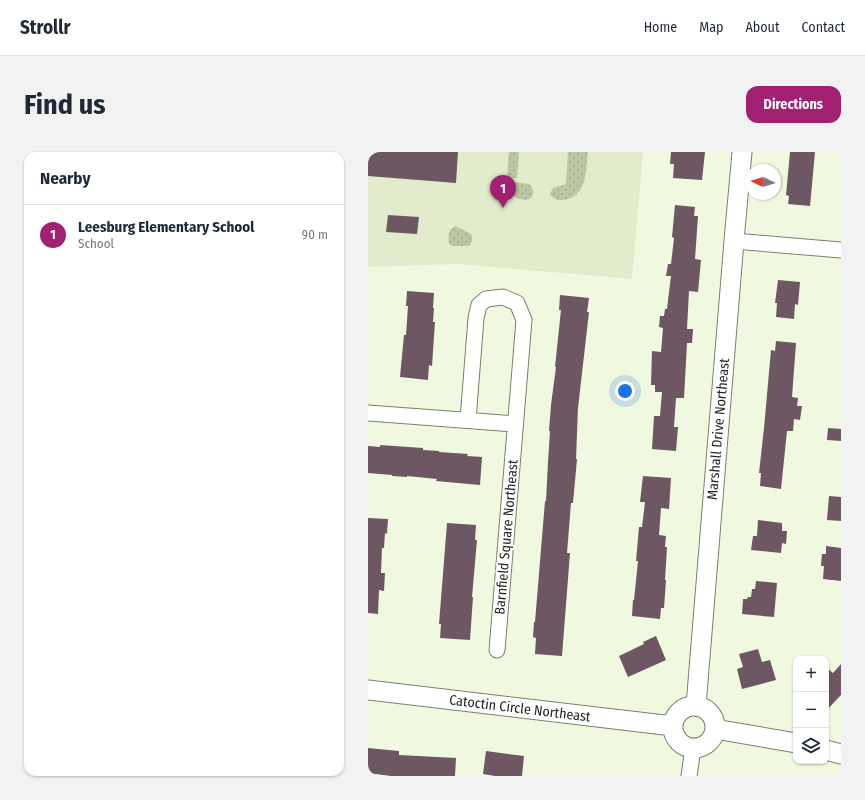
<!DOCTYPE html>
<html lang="en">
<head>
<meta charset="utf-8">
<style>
	:root { --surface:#fff; --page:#f2f2f3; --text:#1f2937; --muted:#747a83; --line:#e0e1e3; --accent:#a12072 }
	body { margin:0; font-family:"Fira Sans Condensed",sans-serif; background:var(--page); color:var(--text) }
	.controls { position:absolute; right:12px; bottom:12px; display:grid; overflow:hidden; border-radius:8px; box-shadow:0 1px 3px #0004 }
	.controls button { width:36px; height:36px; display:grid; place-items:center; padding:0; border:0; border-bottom:1px solid var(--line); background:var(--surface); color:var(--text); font:20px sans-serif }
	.compass { position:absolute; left:377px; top:12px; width:36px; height:36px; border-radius:50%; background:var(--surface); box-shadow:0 1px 3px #0004; rotate:274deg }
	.you { position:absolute; left:257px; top:239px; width:14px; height:14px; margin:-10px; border:3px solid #fff; border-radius:50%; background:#1a73e8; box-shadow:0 0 0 6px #1a73e833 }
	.badge { display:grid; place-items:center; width:26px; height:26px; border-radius:50%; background:var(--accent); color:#fff; font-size:13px; font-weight:700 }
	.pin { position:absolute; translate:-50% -33px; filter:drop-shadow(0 1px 2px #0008) }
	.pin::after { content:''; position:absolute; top:21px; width:14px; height:12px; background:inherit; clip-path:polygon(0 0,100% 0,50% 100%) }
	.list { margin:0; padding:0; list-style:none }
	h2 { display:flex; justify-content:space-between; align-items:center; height:52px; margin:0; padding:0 16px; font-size:17px }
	h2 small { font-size:13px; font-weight:400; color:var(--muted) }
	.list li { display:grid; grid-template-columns:26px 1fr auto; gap:12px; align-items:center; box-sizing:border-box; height:60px; padding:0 16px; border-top:1px solid var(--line) }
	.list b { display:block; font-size:15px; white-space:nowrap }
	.list p { margin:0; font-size:13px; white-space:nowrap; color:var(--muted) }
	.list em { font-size:13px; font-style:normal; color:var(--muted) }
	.icon { flex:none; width:22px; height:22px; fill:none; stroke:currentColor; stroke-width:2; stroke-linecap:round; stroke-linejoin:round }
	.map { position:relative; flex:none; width:473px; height:624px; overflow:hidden; border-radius:12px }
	header { display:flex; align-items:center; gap:24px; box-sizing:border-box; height:56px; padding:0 20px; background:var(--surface); border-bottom:1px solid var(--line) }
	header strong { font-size:19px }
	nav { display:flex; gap:22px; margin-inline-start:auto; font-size:14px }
	.intro { display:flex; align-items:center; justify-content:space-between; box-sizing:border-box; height:96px; padding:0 24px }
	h1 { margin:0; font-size:28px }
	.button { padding:10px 18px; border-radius:12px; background:var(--accent); color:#fff; font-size:14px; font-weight:700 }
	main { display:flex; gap:24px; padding:0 24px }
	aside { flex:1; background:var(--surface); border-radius:12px; box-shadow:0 1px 3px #0004 }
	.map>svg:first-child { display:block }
	.built { fill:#e2eccc }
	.green { fill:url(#green-dots) }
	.building { fill:#6d5762 }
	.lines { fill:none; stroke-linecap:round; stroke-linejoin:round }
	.minor-casing { stroke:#7a816a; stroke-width:17 }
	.tertiary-casing { stroke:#7a816a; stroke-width:21 }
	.minor { stroke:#fff; stroke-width:15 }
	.tertiary { stroke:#fff; stroke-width:19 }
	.labels { text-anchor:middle; stroke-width:4; stroke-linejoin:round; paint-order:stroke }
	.street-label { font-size:14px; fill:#24271e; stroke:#fff }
</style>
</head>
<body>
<header>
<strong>Strollr</strong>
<nav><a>Home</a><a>Map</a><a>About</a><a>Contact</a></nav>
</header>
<div class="intro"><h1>Find us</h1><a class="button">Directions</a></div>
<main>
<aside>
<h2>Nearby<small></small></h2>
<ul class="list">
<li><span class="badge">1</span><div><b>Leesburg Elementary School</b><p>School</p></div><em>90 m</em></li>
</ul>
</aside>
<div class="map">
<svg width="473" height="624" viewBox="0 0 473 624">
	<defs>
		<pattern id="green-dots" width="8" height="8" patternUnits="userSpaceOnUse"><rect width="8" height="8" fill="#bbc7a1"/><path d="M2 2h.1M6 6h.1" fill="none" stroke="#a1ab8a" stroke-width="1.8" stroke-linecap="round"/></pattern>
	</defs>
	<rect width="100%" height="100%" fill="#f0f8df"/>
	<path class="built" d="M0,0H275L264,127L89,112L0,115Z"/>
	<path class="green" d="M141,0H151L149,26H139Z
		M200,0H220C218,18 219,46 195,48C189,48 185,47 182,42L185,36L195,33L198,32Z
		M138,29L161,32C167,37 167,48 157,48C146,47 138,39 138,29Z
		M87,74C93,76 97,79 103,82C105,87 104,91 101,94H84L81,92C80,84 80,78 87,74Z"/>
	<path class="building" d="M0,0H90L88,31L0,24Z
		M303,0H337L334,28L305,26L306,12H302Z
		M422,0H447L442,54L420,52L421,44L418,43Z
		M307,53L327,55L326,64H330L327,107L333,108L330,140L321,139L319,177H325L324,191H319L316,246H308L306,275H310L308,299L284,297L286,264H292L294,240H287V233H283L284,199L293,200L295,176L291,175L292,164H296L297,157H299L303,124H298L300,112H303L306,86L304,85Z
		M20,63L51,65L49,82L18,80Z
		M410,128L432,130L430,153L427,152L426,167L408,165L409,151H407Z
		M39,139L66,141L65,156H66L65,170H67L64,214L61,213L60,228L32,225L36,183H38L40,154H38Z
		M192,143L221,146L219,160H221L210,256L208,307H209L205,351H203L199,401H202L194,504L167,502L168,486L165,485L166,470H167L177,349H178L180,310L182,279H181L183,253L188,215H187L193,158H191Z
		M408,189L428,191L424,245L430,246L429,254H434L432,268L426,267L425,279H419L413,337L392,334L393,321H391L396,276L403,198L407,199Z
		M460,276L473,277V289L459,288Z
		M12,293L55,296V298L71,299V300L100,302L99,304L114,305L112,333L68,329L69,327L39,324V325L24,324V323L0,321V294L12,295Z
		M275,324L303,326L301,357L293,356L291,383L298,384L297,395H299L297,428H298L296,456H293L292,467L264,464L265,448H266L270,409H268L271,375H274L277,350H272Z
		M461,344L473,345V369L459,368Z
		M0,366L20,367L19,382L17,381L16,396H14L13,421H17L16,439L11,438L10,462L0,461Z
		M390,368L414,371V379H419L418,392L414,391L413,401L383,398L385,384H389Z
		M79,371L108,373L107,388H109L104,445H105L102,488L72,486L73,472H71Z
		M458,394L473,396V429L455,427L456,414H453L454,402H458Z
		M388,429L409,431L406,465L374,462L375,447H379L380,445H383L384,437H387Z
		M288,484L298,508L260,525L251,504L276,492L275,490Z
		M390,497L394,510L402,508L408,528L374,537L369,517L375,515L371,502Z
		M473,512V543L458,559V515L465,521Z
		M0,596L31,599V603L88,606L87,624H23L0,621Z
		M118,599L156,604L154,624H127L115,622Z"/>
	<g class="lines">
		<g class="minor-casing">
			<path id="minor" d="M366,89L473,98
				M0,261L147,272
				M100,268L108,166L111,153L118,147L135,145L149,151L156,168L129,498
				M321,624L325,596"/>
		</g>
		<g class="tertiary-casing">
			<path id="tertiary" d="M0,538L305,574
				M305 575a21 21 0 1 1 42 0a21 21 0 1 1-42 0Z
				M328,554L366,89L374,0
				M347,577L428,591
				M458,598L473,602"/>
		</g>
		<use href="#minor" class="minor"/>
		<use href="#tertiary" class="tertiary"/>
	</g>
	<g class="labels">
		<g class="street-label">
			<text transform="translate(350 277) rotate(-85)" y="5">Marshall Drive Northeast</text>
			<text transform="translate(138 385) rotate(-85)" y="5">Barnfield Square Northeast</text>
			<text transform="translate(152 556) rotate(7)" y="5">Catoctin Circle Northeast</text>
		</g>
	</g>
</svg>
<div class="controls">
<button>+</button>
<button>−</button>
<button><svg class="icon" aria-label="layers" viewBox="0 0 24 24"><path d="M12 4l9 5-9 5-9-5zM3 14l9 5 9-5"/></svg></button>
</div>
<svg class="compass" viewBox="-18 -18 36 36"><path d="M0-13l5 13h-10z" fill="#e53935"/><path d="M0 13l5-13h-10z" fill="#747a83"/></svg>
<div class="you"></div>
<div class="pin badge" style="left:135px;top:56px">1</div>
</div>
</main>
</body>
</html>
